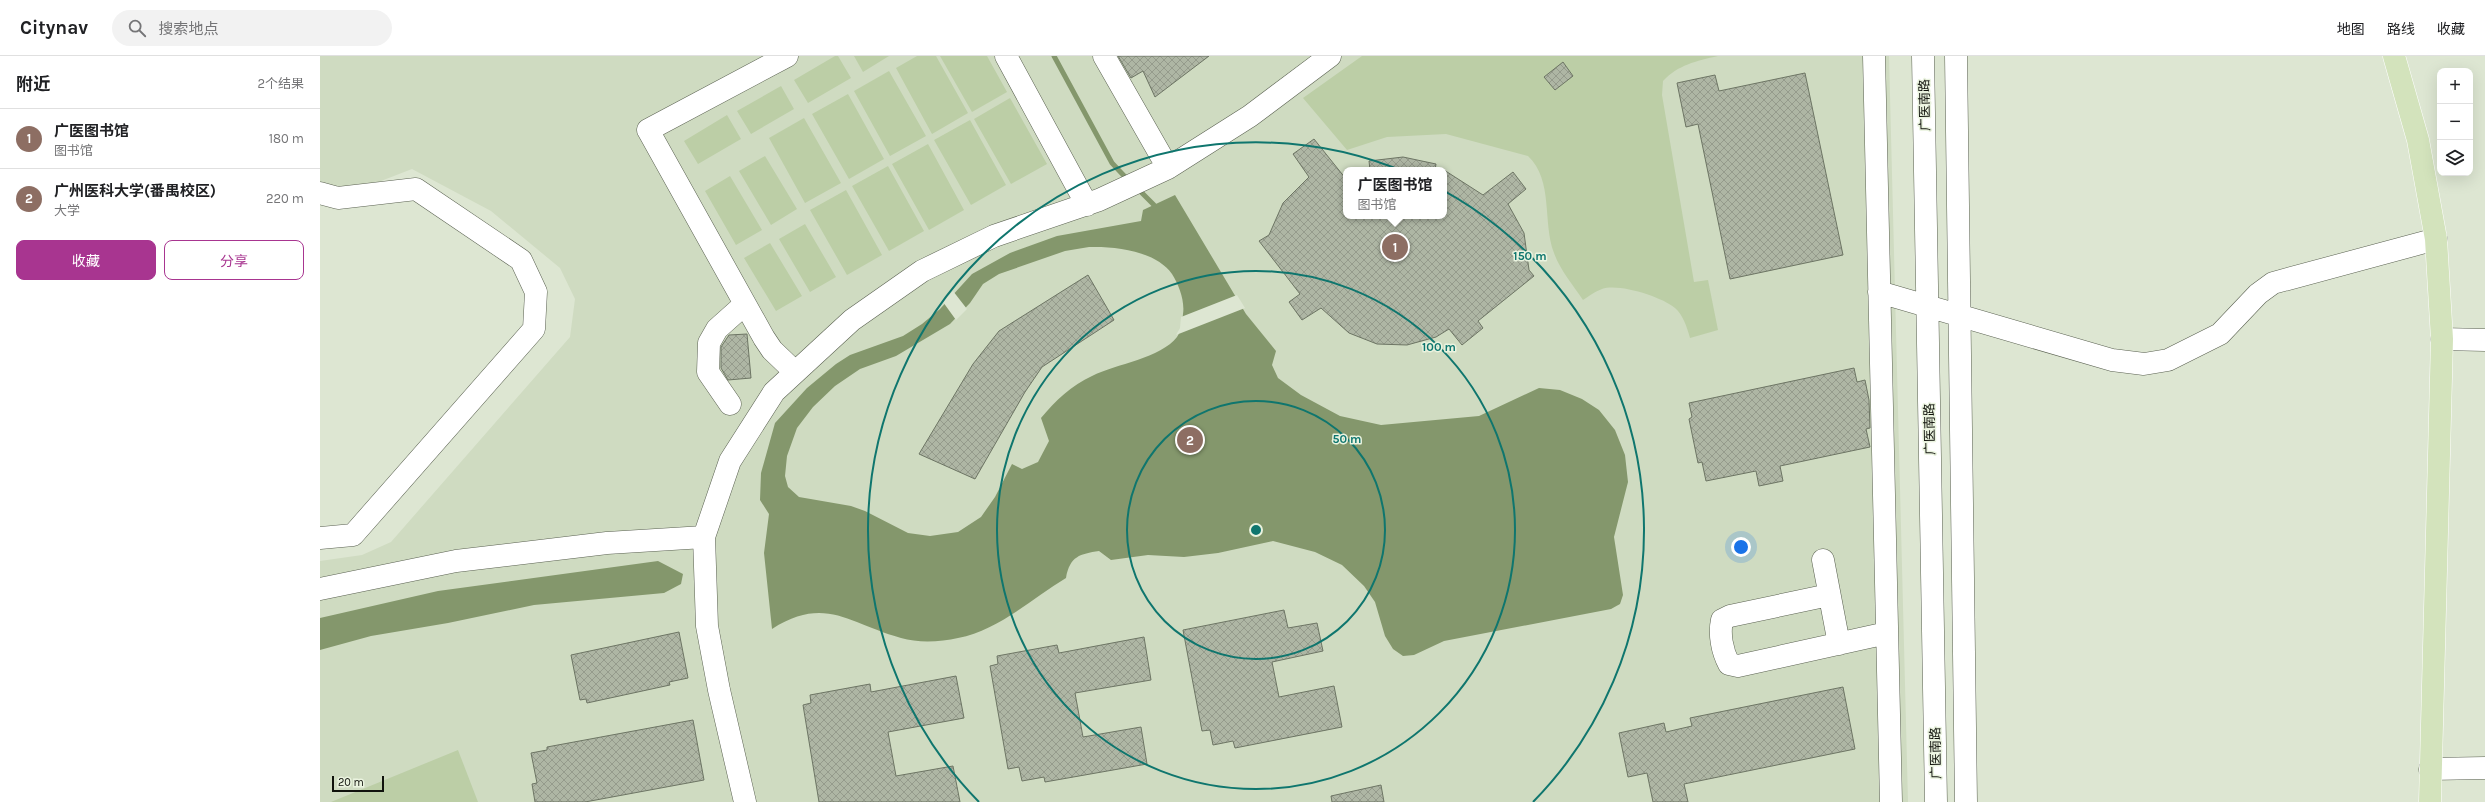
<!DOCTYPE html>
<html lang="zh">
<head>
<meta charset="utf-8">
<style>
	:root { --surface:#fff; --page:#f2f2f2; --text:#202124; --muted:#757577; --line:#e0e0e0; --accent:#a83590 }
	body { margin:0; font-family:Karla,"Noto Sans SC",sans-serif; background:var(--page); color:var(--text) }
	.controls { position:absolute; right:12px; top:12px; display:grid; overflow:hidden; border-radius:8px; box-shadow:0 4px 16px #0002 }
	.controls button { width:36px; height:36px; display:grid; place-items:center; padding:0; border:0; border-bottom:1px solid var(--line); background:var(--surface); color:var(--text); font:20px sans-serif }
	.scale { position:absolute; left:12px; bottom:10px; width:52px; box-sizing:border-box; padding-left:4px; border:2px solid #10120c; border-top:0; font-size:11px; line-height:14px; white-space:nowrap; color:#10120c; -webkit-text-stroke:3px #eaf3df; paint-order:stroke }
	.you { position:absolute; left:1421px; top:491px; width:14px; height:14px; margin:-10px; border:3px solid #fff; border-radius:50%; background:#1a73e8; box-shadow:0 0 0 6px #1a73e833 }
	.badge { display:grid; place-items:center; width:26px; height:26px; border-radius:50%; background:var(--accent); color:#fff; font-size:13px; font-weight:700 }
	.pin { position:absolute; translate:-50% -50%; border:2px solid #fff; box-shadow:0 1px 4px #0006 }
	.popup { position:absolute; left:1023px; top:111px; width:104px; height:52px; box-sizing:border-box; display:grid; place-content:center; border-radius:8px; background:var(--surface); filter:drop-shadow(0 1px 3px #0005); font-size:13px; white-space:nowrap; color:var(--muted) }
	.popup b { font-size:15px; color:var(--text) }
	.popup::after { content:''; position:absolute; left:50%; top:100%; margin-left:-8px; border:8px solid transparent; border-top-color:var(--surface) }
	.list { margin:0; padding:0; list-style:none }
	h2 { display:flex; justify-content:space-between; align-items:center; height:52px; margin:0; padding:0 16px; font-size:17px }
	h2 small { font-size:13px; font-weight:400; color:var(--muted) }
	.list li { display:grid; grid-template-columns:26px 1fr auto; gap:12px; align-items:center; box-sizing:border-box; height:60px; padding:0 16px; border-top:1px solid var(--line) }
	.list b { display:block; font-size:15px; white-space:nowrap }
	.list p { margin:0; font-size:13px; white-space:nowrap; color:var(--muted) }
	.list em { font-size:13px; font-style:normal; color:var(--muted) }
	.actions { display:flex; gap:8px; padding:12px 16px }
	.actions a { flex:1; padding:9px 0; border:1px solid var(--accent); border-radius:8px; text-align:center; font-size:14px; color:var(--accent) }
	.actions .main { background:var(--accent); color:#fff }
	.icon { flex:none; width:22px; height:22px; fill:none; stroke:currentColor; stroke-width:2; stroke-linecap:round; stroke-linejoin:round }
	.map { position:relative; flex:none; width:2165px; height:746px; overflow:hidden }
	header { display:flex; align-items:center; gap:24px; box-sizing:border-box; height:56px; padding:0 20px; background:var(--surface); border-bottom:1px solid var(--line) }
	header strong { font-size:19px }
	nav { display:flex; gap:22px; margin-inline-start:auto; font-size:14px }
	.search { width:280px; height:36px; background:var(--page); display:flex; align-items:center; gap:10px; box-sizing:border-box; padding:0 14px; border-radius:22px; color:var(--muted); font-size:15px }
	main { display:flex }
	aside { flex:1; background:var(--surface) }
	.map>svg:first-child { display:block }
	.built { fill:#cfdbc1; fill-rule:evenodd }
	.green { fill:#bccea6 }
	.water { fill:#84976c; fill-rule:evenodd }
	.pier { fill:#dde6d2 }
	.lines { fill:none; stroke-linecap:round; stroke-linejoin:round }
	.stream { stroke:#84976c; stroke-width:5 }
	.building { fill:url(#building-cross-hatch); stroke:#6d7564 }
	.minor-casing { stroke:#5a6151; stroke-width:23 }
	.major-casing { stroke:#fff; stroke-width:23 }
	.minor { stroke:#fff; stroke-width:22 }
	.major { stroke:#d3e3bc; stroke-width:22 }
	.ring { fill:none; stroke:#0f766e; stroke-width:2 }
	.labels { text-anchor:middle; stroke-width:3; stroke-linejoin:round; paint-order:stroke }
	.street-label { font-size:13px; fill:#10120c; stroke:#eaf3df }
	.centre { fill:#0f766e; stroke:#eaf3df; stroke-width:2 }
	.ring-label { font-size:12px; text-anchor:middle; font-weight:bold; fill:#0f766e; stroke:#eaf3df; stroke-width:3; stroke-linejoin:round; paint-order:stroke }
</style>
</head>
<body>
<header>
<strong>Citynav</strong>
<div class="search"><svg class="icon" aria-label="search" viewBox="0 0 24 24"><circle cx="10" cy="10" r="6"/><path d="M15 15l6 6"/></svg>搜索地点</div>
<nav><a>地图</a><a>路线</a><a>收藏</a></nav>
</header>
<main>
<aside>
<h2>附近<small>2个结果</small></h2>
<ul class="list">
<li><span class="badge" style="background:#8d6e63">1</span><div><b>广医图书馆</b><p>图书馆</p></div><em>180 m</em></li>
<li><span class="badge" style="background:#8d6e63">2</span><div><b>广州医科大学(番禺校区)</b><p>大学</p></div><em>220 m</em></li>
</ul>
<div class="actions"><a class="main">收藏</a><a>分享</a></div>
</aside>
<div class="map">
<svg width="2165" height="746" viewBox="0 0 2165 746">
	<defs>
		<pattern id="building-cross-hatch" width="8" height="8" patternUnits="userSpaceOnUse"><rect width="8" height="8" fill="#aeb6a4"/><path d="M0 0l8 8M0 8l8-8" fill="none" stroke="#959b8c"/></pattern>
	</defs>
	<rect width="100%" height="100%" fill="#dde6d2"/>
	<path class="built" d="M0,0H1569L1588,746H0V505L42,499L71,486L250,281L255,243L240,212L171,155L92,113L48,130L13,136L0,129ZM1026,114H1124V160H1026Z"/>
	<path class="green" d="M515,0H518L531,22L488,47L474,24Z
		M534,0H569L543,16Z
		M597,0H616L648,57L612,78L576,12Z
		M620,0H667L687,36L652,56Z
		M1042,0H1398C1376,5 1358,9 1343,25L1342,39L1374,226L1388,224L1398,274L1370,282C1367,271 1363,259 1355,252C1342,241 1299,227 1282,233C1276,235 1269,240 1263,244C1253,229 1240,214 1234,197C1222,165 1234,125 1208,100L1126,78L1067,81L1027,94L983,42Z
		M569,15L606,80L570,100L534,35Z
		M461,30L474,53L431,78L417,55Z
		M528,38L564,103L529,123L492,58Z
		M690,42L727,108L691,128L654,63Z
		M407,59L421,83L378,108L364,85Z
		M484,62L521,127L485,147L449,82Z
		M650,64L686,129L651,149L614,84Z
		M608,88L644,154L609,174L572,108Z
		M445,100L477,153L451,169L419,115Z
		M568,110L604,175L569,195L532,130Z
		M410,120L442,174L416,189L385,135Z
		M526,134L562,199L527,219L490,154Z
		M485,168L516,221L490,236L459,183Z
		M450,187L482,240L456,255L424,202Z
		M138,694L158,746H11Z"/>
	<path class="water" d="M855,139L926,258L956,295L952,309L958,322L981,339L1020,360L1061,369L1159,360L1219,332L1240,334L1262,343L1279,354L1295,374L1305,399L1308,426L1294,481L1303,539L1300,548L1291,553L1124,585L1094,599L1083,600L1073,593L1065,580L1055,546L1044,530L1022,509L995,496L953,485L898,497L864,501L828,499L791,504L779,495C760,498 750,500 746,522C711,543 679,574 638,582C620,586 598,587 581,582C529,568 506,539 452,573L444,497L449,458L440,444L441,417L455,367L487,332L516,308L530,299L583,280L602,268L620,253L652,218L690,197L737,180L821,165L823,154ZM769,191C795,190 836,195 852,218C859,229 865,245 863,258C862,266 862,274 857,281C841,302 796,308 772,320C752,329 735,345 721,362L729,385L718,406L702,413L692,408L675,441L661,461L638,476L610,480L588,477L545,455L531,450L479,441L468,431L465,420L467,400L477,372L493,351L515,330L540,313L576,300L630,268L650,247L663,228L679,218L745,195Z
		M338,505L363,518L361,528L344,537L214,549L128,567L51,580L0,594V562L118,535Z"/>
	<path class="pier" d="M633,235L647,253L636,264L623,246Z
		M917,239L925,252L856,279L860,272L861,261Z"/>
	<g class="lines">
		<path class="stream" d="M734,0L792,107L808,124
			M817,132L834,149"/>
	</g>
	<path class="building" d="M798,0H889L835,41L823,15L811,22Z
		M1243,6L1253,20L1235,34L1224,21Z
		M1485,17L1523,199L1410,223L1378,68L1366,71L1357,27L1395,19L1399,35Z
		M994,83L1026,123V160H1124V114L1163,139L1193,116L1206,133L1188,148L1204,177L1209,214L1214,220L1158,265L1163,272L1142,289L1129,273L1116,281L1087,289L1057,288L1029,277L1001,252L982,264L969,246L980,238L939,185L949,179L963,147L989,121L973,98Z
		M1083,101L1116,108L1115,114H1050L1049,105Z
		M768,219L794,264L722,311L705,336L655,423L599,398L653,308L679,275Z
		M427,278L431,322L408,324L401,312V291L409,279Z
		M1534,312L1537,326L1545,324L1549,344L1550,372L1546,373L1550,391L1460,410L1463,425L1439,430L1436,415L1386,425L1382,406L1378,407L1369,363L1372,361L1369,347Z
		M964,554L968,572L997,567L1003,595L952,606L959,641L1014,630L1022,671L915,692L913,685L893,689L890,674L882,675L863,574Z
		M359,576L368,622L349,626L350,629L267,647L266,643L260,644L251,599Z
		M824,581L831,624L755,637L763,681L821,671L827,708L725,726L724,721L702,725L699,711L688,713L670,610L678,608L677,600L737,589L739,597Z
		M636,620L644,662L568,676L576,720L633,710L640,746H499L483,649L491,647L490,639L550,628L551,636Z
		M1523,631L1535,693L1364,728L1368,746H1333L1327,717L1308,721L1299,677L1344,667L1346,676L1372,670L1370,662Z
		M373,664L384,724L265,746H215L212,728L217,727L211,697L227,694V691Z
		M1061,729L1064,746H1012L1011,740Z"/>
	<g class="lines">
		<g class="minor-casing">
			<path id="minor" d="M467,0L328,74L444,282L452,294L475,316
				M686,0L767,149
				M784,0L848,112
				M1554,0L1571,746
				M1603,0L1616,746
				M1636,0L1646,746
				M0,137L18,142L96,133L201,204L216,236L214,273L33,479L0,482
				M1559,236L1792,304L1824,308L1848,304L1900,278L1938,238L1953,227L2116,183
				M2122,283L2165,284
				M410,348L388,316L389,287L397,273L425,248
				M1503,504L1519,588
				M0,533L136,505L287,487L384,481
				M1509,539L1410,560L1402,564C1399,578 1402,595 1409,608L1418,610L1567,577
				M2110,713L2165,712
				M425,746L399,634L387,570L384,481L410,405L454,336L532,264L602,215L674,180L779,144L848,112L930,60L1010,0"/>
		</g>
		<g class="major-casing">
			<path id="major" d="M2074,0L2098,84L2116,183L2122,283L2110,746"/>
		</g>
		<use href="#minor" class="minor"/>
		<use href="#major" class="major"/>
	</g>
	<g class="ring">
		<circle cx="936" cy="474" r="129"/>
		<circle cx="936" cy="474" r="259"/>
		<path d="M659 746A388 388 0 1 1 1213 746"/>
	</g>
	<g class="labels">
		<g class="street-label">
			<text transform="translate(1604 49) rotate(-91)" y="5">广医南路</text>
			<text transform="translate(1609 373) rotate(-91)" y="5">广医南路</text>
			<text transform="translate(1615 697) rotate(-91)" y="5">广医南路</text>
		</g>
	</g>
	<circle cx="936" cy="474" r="6" class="centre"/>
	<g class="ring-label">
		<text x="1210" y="204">150 m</text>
		<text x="1119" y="295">100 m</text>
		<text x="1027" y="387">50 m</text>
	</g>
</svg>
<div class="controls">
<button>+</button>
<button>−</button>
<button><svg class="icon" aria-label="layers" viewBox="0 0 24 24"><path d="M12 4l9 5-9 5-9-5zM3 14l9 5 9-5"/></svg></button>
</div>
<div class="scale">20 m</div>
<div class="you"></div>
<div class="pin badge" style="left:1075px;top:191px;background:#8d6e63">1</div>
<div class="popup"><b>广医图书馆</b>图书馆</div>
<div class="pin badge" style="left:870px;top:384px;background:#8d6e63">2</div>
</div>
</main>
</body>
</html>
